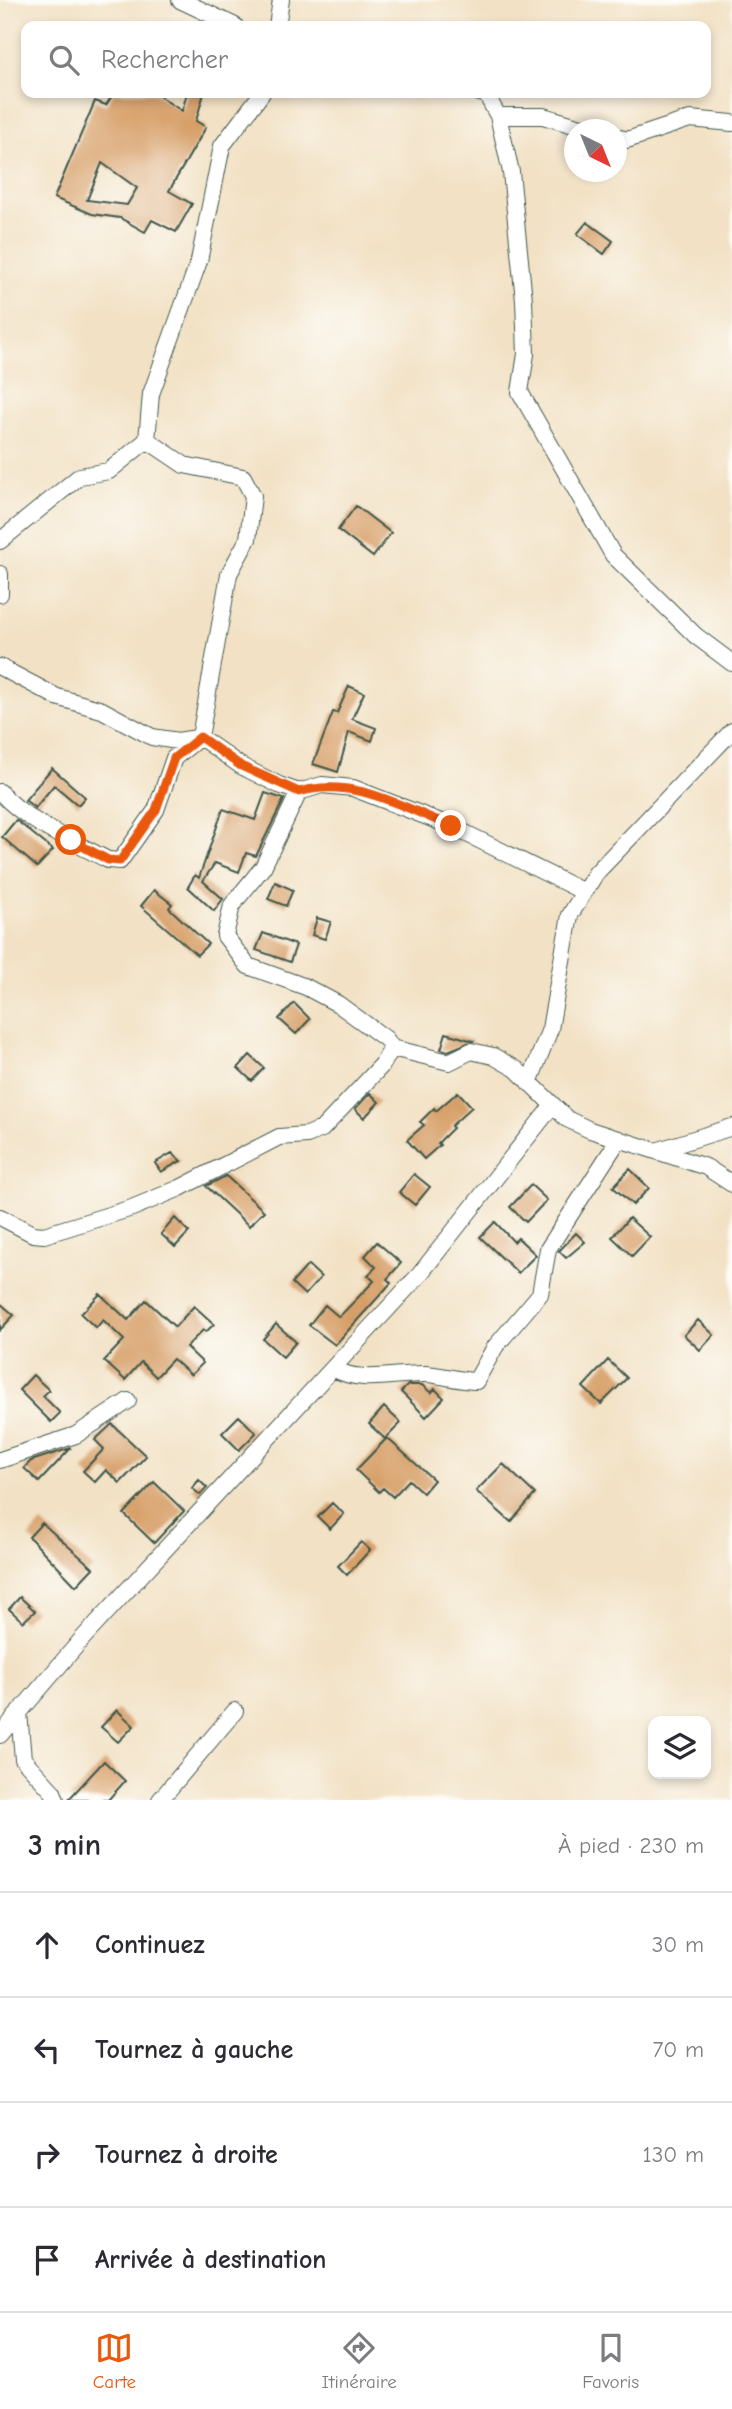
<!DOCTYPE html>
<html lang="fr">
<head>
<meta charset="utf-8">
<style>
	:root { --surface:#fff; --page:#f2f2f3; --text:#2b2b33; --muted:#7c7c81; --line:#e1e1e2; --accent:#ea580c }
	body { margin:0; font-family:"Comic Neue",sans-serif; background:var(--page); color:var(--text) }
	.controls { position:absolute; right:21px; bottom:21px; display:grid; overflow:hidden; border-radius:14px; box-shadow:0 4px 10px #0003 }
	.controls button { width:63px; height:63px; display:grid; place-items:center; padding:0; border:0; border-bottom:2px solid var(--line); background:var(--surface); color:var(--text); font:35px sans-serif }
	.compass { position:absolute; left:564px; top:119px; width:63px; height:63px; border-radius:50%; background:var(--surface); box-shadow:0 4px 10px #0003; rotate:137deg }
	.stop { position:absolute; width:21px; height:21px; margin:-16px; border:5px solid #ea580c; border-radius:50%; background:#fff }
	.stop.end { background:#ea580c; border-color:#fff; box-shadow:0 2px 7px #0008 }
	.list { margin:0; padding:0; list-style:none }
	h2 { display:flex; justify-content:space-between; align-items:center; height:91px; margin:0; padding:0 28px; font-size:30px }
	h2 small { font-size:23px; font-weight:400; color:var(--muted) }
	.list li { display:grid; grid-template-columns:46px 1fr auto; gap:21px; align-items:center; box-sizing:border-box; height:105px; padding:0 28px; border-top:2px solid var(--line) }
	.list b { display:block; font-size:26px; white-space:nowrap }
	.list em { font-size:23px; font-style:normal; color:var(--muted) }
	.icon { flex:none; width:38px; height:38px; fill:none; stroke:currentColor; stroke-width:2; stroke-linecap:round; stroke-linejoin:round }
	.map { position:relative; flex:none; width:732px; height:1800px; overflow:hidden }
	.search { position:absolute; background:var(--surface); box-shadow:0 4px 10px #0003; left:21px; right:21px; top:21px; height:77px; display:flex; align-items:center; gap:18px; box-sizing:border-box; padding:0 24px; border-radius:14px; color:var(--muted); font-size:26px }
	.sheet { height:511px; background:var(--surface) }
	nav { display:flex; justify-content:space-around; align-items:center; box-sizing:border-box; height:98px; border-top:2px solid var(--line); background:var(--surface); font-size:19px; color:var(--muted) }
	nav a { display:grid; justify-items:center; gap:4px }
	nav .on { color:var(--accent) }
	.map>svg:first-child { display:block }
	.building { fill:#d79f67; fill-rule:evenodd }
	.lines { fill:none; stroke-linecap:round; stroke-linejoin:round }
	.street-casing { stroke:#3f564a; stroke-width:18 }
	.street { stroke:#fff; stroke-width:16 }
	.route { stroke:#ea580c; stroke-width:9 }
</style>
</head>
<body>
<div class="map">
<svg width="732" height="1800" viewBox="0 0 732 1800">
	<rect width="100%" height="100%" fill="#fdfcf7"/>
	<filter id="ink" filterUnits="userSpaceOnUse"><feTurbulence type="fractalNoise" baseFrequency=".0143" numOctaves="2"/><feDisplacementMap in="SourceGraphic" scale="14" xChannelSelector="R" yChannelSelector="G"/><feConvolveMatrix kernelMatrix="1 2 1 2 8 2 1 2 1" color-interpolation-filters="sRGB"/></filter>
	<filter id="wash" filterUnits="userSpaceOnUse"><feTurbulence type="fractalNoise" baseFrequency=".00686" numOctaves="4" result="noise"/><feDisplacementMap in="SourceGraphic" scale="28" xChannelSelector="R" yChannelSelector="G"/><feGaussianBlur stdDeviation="1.57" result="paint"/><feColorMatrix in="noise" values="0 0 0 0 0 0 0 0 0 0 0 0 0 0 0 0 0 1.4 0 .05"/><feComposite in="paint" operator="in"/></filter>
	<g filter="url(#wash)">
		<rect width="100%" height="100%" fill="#f2e1c4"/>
		<g id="blocks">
			<path class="building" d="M114,93H154L182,111L187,93H204L196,121L206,127L169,191L192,204L176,232L152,220L145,232L120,218L92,214L54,198L95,101L106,105ZM102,163L137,188L127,205L87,200Z
				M587,222L613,241L604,254L577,234Z
				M356,506L391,533L373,557L338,530Z
				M349,686L364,693L352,719L376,728L372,741L349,732L338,772L313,764L333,712L337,713Z
				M52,768L85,797L78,805L54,785L35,808L25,800Z
				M265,793L284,799L256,856L246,853L239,872L215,863L203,881L223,899L214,911L188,887L195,875L199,878L223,809L255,820Z
				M16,820L53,850L37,867L2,837Z
				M275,882L293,890L286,906L268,899Z
				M154,890L172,904L169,908L208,944L197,955L141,906Z
				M317,918L331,922L325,939L312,935Z
				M263,933L296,945L290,962L256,950Z
				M294,1003L310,1019L296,1034L279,1019Z
				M446,1033L473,1041L448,1051L441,1049Z
				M250,1055L264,1068L252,1081L238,1068Z
				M458,1092L472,1107L451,1126L453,1128L438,1143L440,1145L424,1159L407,1140L424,1125L420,1122L434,1108L436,1111Z
				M370,1093L379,1102L364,1118L355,1109Z
				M172,1153L181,1161L161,1172L155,1163Z
				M630,1169L649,1188L633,1205L613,1187Z
				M414,1174L430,1187L415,1205L399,1192Z
				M226,1176L264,1211L249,1226L206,1186Z
				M531,1185L547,1200L526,1222L510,1207Z
				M175,1218L189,1232L175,1247L161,1234Z
				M629,1218L650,1237L632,1256L612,1237Z
				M495,1222L514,1242L518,1238L536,1255L518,1273L480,1237Z
				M576,1233L585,1242L566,1258L559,1251Z
				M377,1242L401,1263L387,1279L391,1283L335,1345L309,1325L325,1305L339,1317L374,1281L368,1275L376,1267L365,1256Z
				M308,1265L321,1277L305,1295L292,1283Z
				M100,1294L128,1320L146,1300L175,1327L194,1306L214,1324L206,1332L203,1330L186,1347L203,1363L191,1375L173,1359L156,1377L141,1362L125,1380L104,1361L124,1340L103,1320L96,1328L81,1314Z
				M0,1303L14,1315L0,1330Z
				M698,1320L714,1335L700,1350L684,1335Z
				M276,1324L296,1342L283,1357L263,1339Z
				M608,1360L627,1378L601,1404L583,1387Z
				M33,1375L49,1390L43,1396L60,1413L51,1422L19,1390Z
				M408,1385H422L431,1393L435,1389L444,1398L426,1417L401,1392Z
				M384,1407L401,1423L385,1439L369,1424Z
				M239,1416L256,1433L239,1450L222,1433Z
				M112,1424L146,1456L120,1483L106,1470L95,1482L83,1471L104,1449L95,1440Z
				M387,1438L434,1480L423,1493L409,1480L393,1497L383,1488L379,1492L356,1470Z
				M71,1448L39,1482L24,1468L31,1461Z
				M503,1464L535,1494L511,1522L476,1491Z
				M199,1480L207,1488L200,1495L192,1488Z
				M154,1482L184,1511L154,1543L124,1514Z
				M332,1503L344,1514L330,1529L318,1517Z
				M42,1523L93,1568L76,1586L29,1537Z
				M361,1542L370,1550L347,1575L338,1566Z
				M20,1597L35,1611L23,1622L9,1609Z
				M117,1710L134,1726L118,1742L101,1727Z
				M104,1761L125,1781L108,1800H68Z"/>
		</g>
	</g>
	<g filter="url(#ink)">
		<use href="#blocks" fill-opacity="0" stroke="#3f564a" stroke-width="2"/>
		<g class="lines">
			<g class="street-casing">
				<path id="street" d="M180,0L235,26
					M277,26L281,0
					M262,93L222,146L199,261L151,394L147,440L184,465L243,477L253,496L248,539L229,574L200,737L241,766L279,785L299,792L322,785L353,788L451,826L584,892
					M480,93L486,94L498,116L511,172L524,300L526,354L520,392L613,555L696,636L732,663
					M498,116H543L591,130
					M616,137L627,140L690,119L732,123
					M0,541L80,476L109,471L147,440
					M0,574V594
					M0,667L57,697L102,710L152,737L178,741L197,738
					M0,792C28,823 72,841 108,860L120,861L156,810L174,758L200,737
					M299,792L263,867L232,905L225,936L248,966L306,987L338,1004L386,1039L392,1048L449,1062L471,1051L493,1056L516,1069L567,1119L590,1130L706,1167L732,1184
					M529,1083L550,1029L570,915L596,873L732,731
					M659,1150L732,1127
					M0,1217L33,1234L44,1235L132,1208L180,1188L279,1137L307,1135L322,1129L382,1065L392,1048
					M333,1368C361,1385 394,1373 426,1374C443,1375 459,1381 476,1381L495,1347L540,1294L548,1249L619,1139
					M0,1460L76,1435L128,1401
					M19,1712L23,1759L53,1792L56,1800
					M0,1735L82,1639L420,1274L552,1106
					M160,1800L235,1711"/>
			</g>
			<use href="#street" class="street"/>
		</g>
	</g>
	<g class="lines" filter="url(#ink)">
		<path class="route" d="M71,840L108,860L120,861L156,810L174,758L200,737L241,766L299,792C352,776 402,807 451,826"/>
	</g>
</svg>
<div class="controls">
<button><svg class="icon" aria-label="layers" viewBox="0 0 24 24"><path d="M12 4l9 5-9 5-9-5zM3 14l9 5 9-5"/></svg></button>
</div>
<svg class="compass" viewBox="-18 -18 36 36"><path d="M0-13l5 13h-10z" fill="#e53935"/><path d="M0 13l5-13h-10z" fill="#7c7c81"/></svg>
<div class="stop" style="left:71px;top:840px"></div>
<div class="stop end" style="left:451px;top:826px"></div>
<div class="search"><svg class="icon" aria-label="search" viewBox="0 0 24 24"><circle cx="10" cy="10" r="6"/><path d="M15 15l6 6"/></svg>Rechercher</div>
</div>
<section class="sheet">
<h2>3 min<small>À pied · 230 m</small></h2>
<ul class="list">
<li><svg class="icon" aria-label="ahead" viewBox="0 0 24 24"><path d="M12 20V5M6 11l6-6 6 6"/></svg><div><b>Continuez</b></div><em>30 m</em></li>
<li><svg class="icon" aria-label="left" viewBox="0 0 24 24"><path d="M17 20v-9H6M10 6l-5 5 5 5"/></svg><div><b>Tournez à gauche</b></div><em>70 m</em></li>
<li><svg class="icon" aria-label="right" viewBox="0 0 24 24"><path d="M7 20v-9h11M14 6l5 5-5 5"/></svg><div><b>Tournez à droite</b></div><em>130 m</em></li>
<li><svg class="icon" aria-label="arrive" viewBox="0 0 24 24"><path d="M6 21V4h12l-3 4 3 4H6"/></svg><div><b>Arrivée à destination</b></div></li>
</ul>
</section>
<nav>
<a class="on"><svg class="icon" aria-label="map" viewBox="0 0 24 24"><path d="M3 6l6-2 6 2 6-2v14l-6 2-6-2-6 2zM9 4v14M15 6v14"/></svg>Carte</a>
<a><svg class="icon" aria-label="directions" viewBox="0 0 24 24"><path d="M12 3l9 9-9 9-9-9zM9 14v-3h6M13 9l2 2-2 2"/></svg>Itinéraire</a>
<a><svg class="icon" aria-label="saved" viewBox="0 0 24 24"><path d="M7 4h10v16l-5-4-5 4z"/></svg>Favoris</a>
</nav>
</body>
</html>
